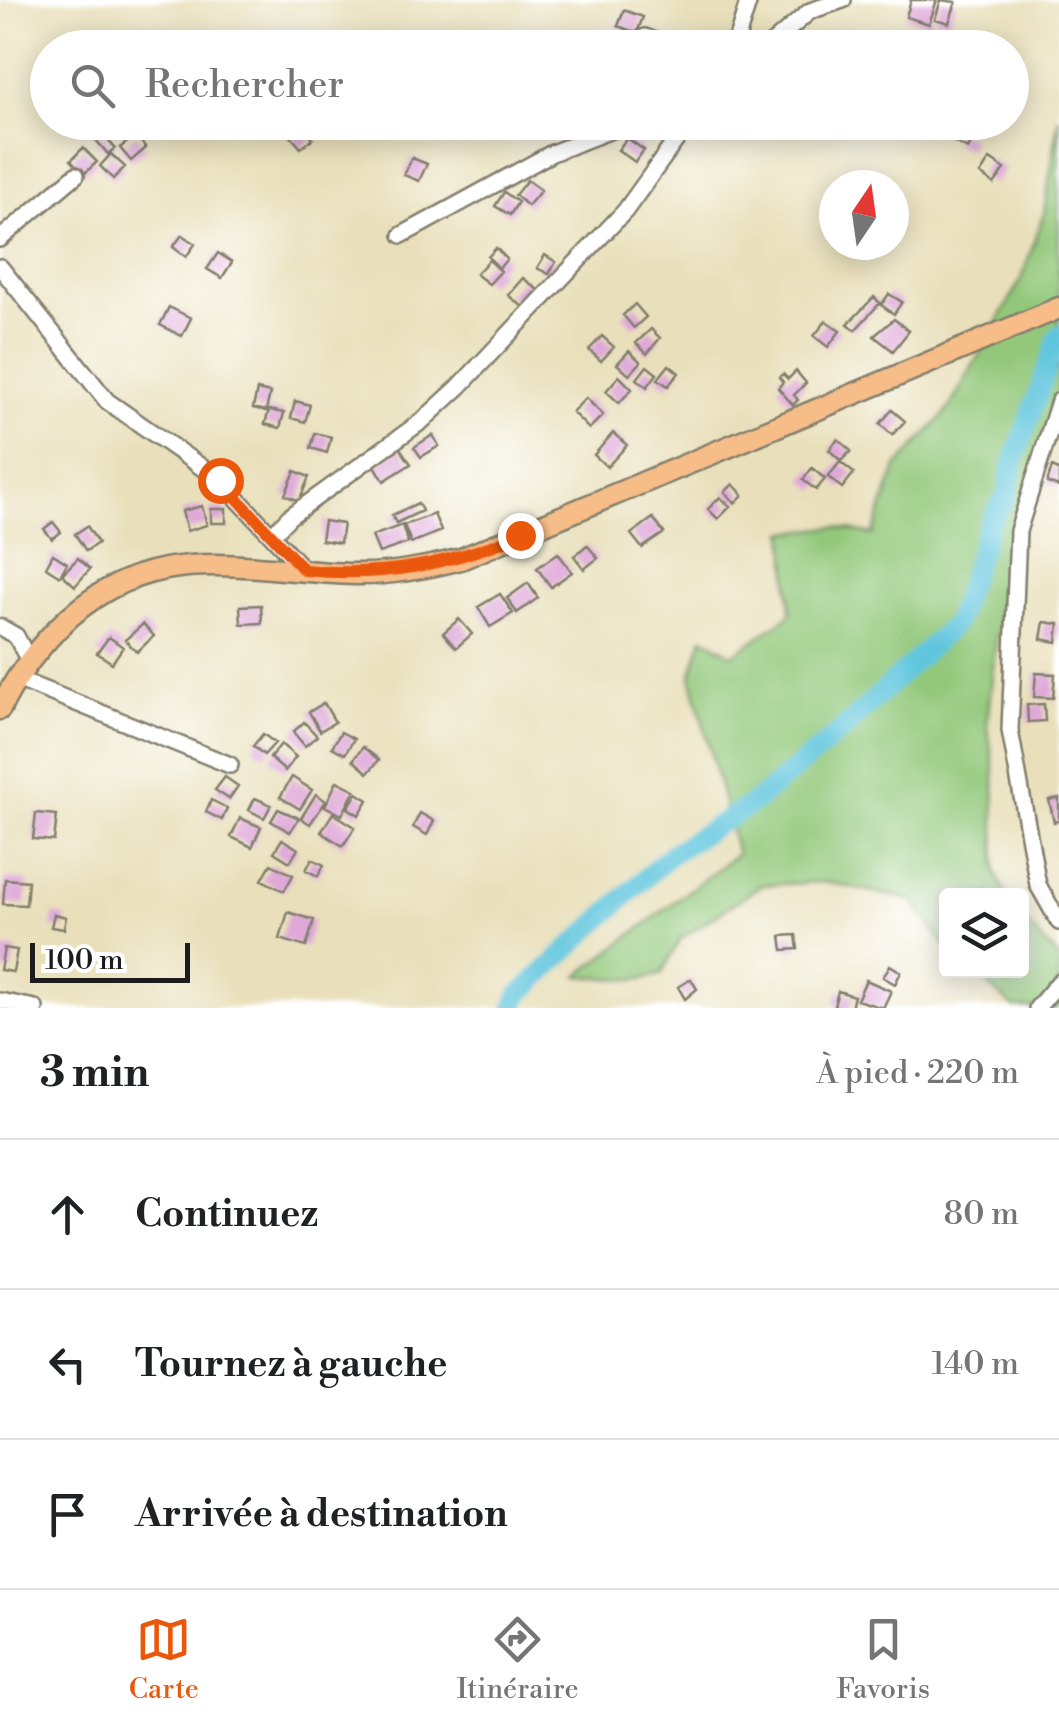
<!DOCTYPE html>
<html lang="fr">
<head>
<meta charset="utf-8">
<style>
	:root { --surface:#fff; --page:#f6f6f6; --text:#202124; --muted:#757577; --line:#e0e0e0; --accent:#ea580c }
	body { margin:0; font-family:"Libre Bodoni",serif; background:var(--page); color:var(--text) }
	.controls { position:absolute; right:30px; bottom:30px; display:grid; overflow:hidden; border-radius:10px; box-shadow:0 5px 25px #0003 }
	.controls button { width:90px; height:90px; display:grid; place-items:center; padding:0; border:0; border-bottom:2px solid var(--line); background:var(--surface); color:var(--text); font:50px sans-serif }
	.compass { position:absolute; left:819px; top:170px; width:90px; height:90px; border-radius:50%; background:var(--surface); box-shadow:0 5px 25px #0003; rotate:13deg }
	.scale { position:absolute; left:30px; bottom:25px; width:160px; box-sizing:border-box; padding-left:10px; border:5px solid #1c1c1c; border-top:0; font-size:28px; line-height:35px; white-space:nowrap; color:#1c1c1c; -webkit-text-stroke:8px #fff; paint-order:stroke }
	.stop { position:absolute; width:30px; height:30px; margin:-22px; border:8px solid #ea580c; border-radius:50%; background:#fff }
	.stop.end { background:#ea580c; border-color:#fff; box-shadow:0 2px 10px #0008 }
	.list { margin:0; padding:0; list-style:none }
	h2 { display:flex; justify-content:space-between; align-items:center; height:130px; margin:0; padding:0 40px; font-size:42px }
	h2 small { font-size:32px; font-weight:400; color:var(--muted) }
	.list li { display:grid; grid-template-columns:65px 1fr auto; gap:30px; align-items:center; box-sizing:border-box; height:150px; padding:0 40px; border-top:2px solid var(--line) }
	.list b { display:block; font-size:38px; white-space:nowrap }
	.list em { font-size:32px; font-style:normal; color:var(--muted) }
	.icon { flex:none; width:55px; height:55px; fill:none; stroke:currentColor; stroke-width:2; stroke-linecap:round; stroke-linejoin:round }
	.map { position:relative; flex:none; width:1059px; height:1008px; overflow:hidden }
	.search { position:absolute; background:var(--surface); box-shadow:0 5px 25px #0003; left:30px; right:30px; top:30px; height:110px; display:flex; align-items:center; gap:25px; box-sizing:border-box; padding:0 35px; border-radius:55px; color:var(--muted); font-size:38px }
	.sheet { height:580px; background:var(--surface) }
	nav { display:flex; justify-content:space-around; align-items:center; box-sizing:border-box; height:140px; border-top:2px solid var(--line); background:var(--surface); font-size:28px; color:var(--muted) }
	nav a { display:grid; justify-items:center; gap:5px }
	nav .on { color:var(--accent) }
	.map>svg:first-child { display:block }
	.green { fill:#93c87a; stroke:#58724b; stroke-width:2.5 }
	.lines { fill:none; stroke-linecap:round; stroke-linejoin:round }
	.river { stroke:#60c6de; stroke-width:20 }
	.building { fill:#dfa8d9 }
	.minor-casing { stroke:#827e6c; stroke-width:20 }
	.major-casing { stroke:#827e6c; stroke-width:25 }
	.minor { stroke:#fff; stroke-width:15 }
	.major { stroke:#f7bd88; stroke-width:20 }
	.route { stroke:#ea580c; stroke-width:12 }
</style>
</head>
<body>
<div class="map">
<svg width="1059" height="1008" viewBox="0 0 1059 1008">
	<rect width="100%" height="100%" fill="#fff"/>
	<filter id="ink" filterUnits="userSpaceOnUse"><feTurbulence type="fractalNoise" baseFrequency=".01" numOctaves="2"/><feDisplacementMap in="SourceGraphic" scale="20" xChannelSelector="R" yChannelSelector="G"/><feConvolveMatrix kernelMatrix="1 2 1 2 8 2 1 2 1" color-interpolation-filters="sRGB"/></filter>
	<filter id="wash" filterUnits="userSpaceOnUse"><feTurbulence type="fractalNoise" baseFrequency=".0048" numOctaves="4" result="noise"/><feDisplacementMap in="SourceGraphic" scale="40" xChannelSelector="R" yChannelSelector="G"/><feGaussianBlur stdDeviation="2.25" result="paint"/><feColorMatrix in="noise" values="0 0 0 0 0 0 0 0 0 0 0 0 0 0 0 0 0 1.4 0 .05"/><feComposite in="paint" operator="in"/></filter>
	<g filter="url(#wash)">
		<rect width="100%" height="100%" fill="#e9e0bb"/>
		<path class="green" d="M1059,117V419L1007,543L987,722L994,768L996,873L1006,895L946,896V947L912,900L825,882L761,885L680,939L661,975L635,980L578,976L737,854L691,676L703,637L733,655L791,614L785,532L836,527L873,535L897,467L948,410L1021,280L1044,214Z
			M1022,919L1059,958V1008H1014L973,971H1022Z"/>
		<g class="lines">
			<path class="river" d="M514,1008L520,994L671,854L756,801L839,733L955,623L988,526L1007,494L1013,464L1059,335"/>
		</g>
		<g id="blocks">
			<path class="building" d="M911,0H937L929,24L906,17Z
				M941,0L956,2L949,23L935,19Z
				M624,10L643,17L637,33L618,26Z
				M300,122L313,138L301,148L287,132Z
				M959,132L973,139L968,149L954,142Z
				M102,133L115,148L108,154L95,139Z
				M136,135L146,148L131,161L120,148Z
				M627,138L644,150L635,162L618,150Z
				M83,148L97,162L84,174L71,160Z
				M111,154L125,167L113,179L100,166Z
				M412,158L427,164L419,181L404,175Z
				M990,159L1005,169L994,184L980,174Z
				M527,180L541,190L528,206L515,195Z
				M504,192L518,202L510,215L495,206Z
				M182,235L195,244L186,257L173,247Z
				M496,248L507,259L499,268L488,257Z
				M218,253L232,262L222,278L207,269Z
				M545,255L556,262L549,274L537,268Z
				M489,260L501,271L489,284L476,274Z
				M523,278L538,290L523,307L508,295Z
				M889,294L902,302L894,314L881,305Z
				M874,297L880,303L855,330L848,324Z
				M635,304L646,317L634,328L623,315Z
				M169,307L191,318L182,336L160,325Z
				M894,319L909,331L893,351L874,336Z
				M826,321L840,331L828,347L814,336Z
				M651,329L660,338L647,354L636,343Z
				M602,336L614,347L601,361L589,350Z
				M629,351L641,362L629,375L617,364Z
				M669,365L679,373L668,386L658,379Z
				M647,366L657,374L647,387L637,379Z
				M796,371L806,383L794,395L798,400L793,405L778,388L783,382L779,377L783,374L788,379Z
				M619,376L632,389L619,403L606,391Z
				M257,390L270,393L266,411L253,408Z
				M586,398L603,415L589,429L572,412Z
				M295,401L310,405L305,422L291,418Z
				M269,410L284,413L280,428L265,424Z
				M892,410L905,421L892,435L880,424Z
				M315,433L331,437L327,453L311,448Z
				M613,433L627,445L607,467L594,455Z
				M433,435L439,446L421,457L414,447Z
				M838,439L851,451L841,461L829,450Z
				M400,448L411,464L384,481L374,464Z
				M840,462L854,473L842,488L828,477Z
				M1052,467L1059,470V487L1047,483Z
				M812,468L825,479L816,490L803,480Z
				M295,471L309,477L299,501L285,495Z
				M733,484L743,495L735,503L725,492Z
				M720,497L730,507L718,519L708,509Z
				M418,503L422,511L396,523L392,515Z
				M202,506L207,525L187,531L182,511Z
				M211,509H226V523H211Z
				M434,514L441,531L411,543L404,525Z
				M653,518L664,533L642,548L631,534Z
				M324,521L343,524L340,543L321,540Z
				M53,522L61,532L52,539L44,529Z
				M402,525L408,543L379,553L372,536Z
				M87,526L98,543L86,551L75,534Z
				M587,545L598,558L584,569L574,556Z
				M558,553L572,572L551,587L537,568Z
				M53,554L67,563L60,576L46,567Z
				M78,558L90,569L75,586L62,574Z
				M528,583L538,598L517,613L507,598Z
				M500,594L513,613L490,627L478,607Z
				M261,605L262,623L241,624L240,606Z
				M459,619L472,634L456,648L443,633Z
				M1044,622L1059,624L1057,642L1041,639Z
				M143,624L154,636L137,652L125,640Z
				M109,637L123,647L112,663L97,653Z
				M1036,673L1055,674L1053,698L1034,697Z
				M324,703L335,722L320,731L309,712Z
				M1044,704L1045,721L1028,722L1027,705Z
				M304,722L317,736L305,746L293,732Z
				M341,732L354,739L345,754L332,747Z
				M263,734L275,743L264,755L253,746Z
				M281,744L296,757L285,771L270,758Z
				M363,747L379,760L368,773L353,760Z
				M225,777L238,786L229,799L215,790Z
				M292,777L312,790L300,809L280,797Z
				M337,781L355,790L342,815L325,806Z
				M357,793L368,800L359,815L348,808Z
				M316,794L326,801L310,824L301,818Z
				M255,798L271,805L264,818L249,810Z
				M1059,798V820L1054,822L1049,800Z
				M211,800L227,808L222,820L206,812Z
				M278,809L299,818L290,832L271,821Z
				M36,813L57,815L54,841L33,839Z
				M333,813L355,827L343,846L321,832Z
				M420,813L434,821L427,835L413,827Z
				M240,818L261,827L252,847L231,837Z
				M282,839L298,849L290,862L274,852Z
				M312,859L324,865L318,876L306,870Z
				M271,864L293,875L284,891L262,880Z
				M5,879L28,881L26,905L3,904Z
				M288,912L314,920L306,947L280,939Z
				M54,914L66,917L64,929L51,927Z
				M796,935L798,949L783,950L781,936Z
				M4,948L17,950L13,972L0,970Z
				M890,965L901,972L895,984L883,977Z
				M691,979L697,989L685,999L678,987Z
				M866,980L891,991L883,1008L857,1000Z
				M838,991L854,996L851,1008L834,1006Z"/>
		</g>
	</g>
	<g filter="url(#ink)">
		<use href="#blocks" fill-opacity="0" stroke="#827e6c" stroke-width="2.5"/>
		<g class="lines">
			<g class="minor-casing">
				<path id="minor" d="M645,37L671,48
					M734,48L749,0
					M767,48L810,11L843,0
					M402,235L552,153L632,122
					M0,239L76,175
					M0,267L107,401L220,480L304,570
					M1059,401L1018,531L1010,730L1038,885L1059,922
					M272,535L289,517L422,421L459,387L625,211L689,122
					M0,627L16,636L29,661
					M17,679L230,765
					M0,1001L35,1008
					M1037,1008L1059,982"/>
			</g>
			<g class="major-casing">
				<path id="major" d="M0,709C14,679 35,652 58,628C148,536 242,571 355,574C391,575 426,568 461,559L1059,308"/>
			</g>
			<use href="#minor" class="minor"/>
			<use href="#major" class="major"/>
		</g>
	</g>
	<g class="lines" filter="url(#ink)">
		<path class="route" d="M220,480L304,570C383,578 446,565 520,535"/>
	</g>
</svg>
<div class="controls">
<button><svg class="icon" aria-label="layers" viewBox="0 0 24 24"><path d="M12 4l9 5-9 5-9-5zM3 14l9 5 9-5"/></svg></button>
</div>
<svg class="compass" viewBox="-18 -18 36 36"><path d="M0-13l5 13h-10z" fill="#e53935"/><path d="M0 13l5-13h-10z" fill="#757577"/></svg>
<div class="scale">100 m</div>
<div class="stop" style="left:220px;top:480px"></div>
<div class="stop end" style="left:520px;top:535px"></div>
<div class="search"><svg class="icon" aria-label="search" viewBox="0 0 24 24"><circle cx="10" cy="10" r="6"/><path d="M15 15l6 6"/></svg>Rechercher</div>
</div>
<section class="sheet">
<h2>3 min<small>À pied · 220 m</small></h2>
<ul class="list">
<li><svg class="icon" aria-label="ahead" viewBox="0 0 24 24"><path d="M12 20V5M6 11l6-6 6 6"/></svg><div><b>Continuez</b></div><em>80 m</em></li>
<li><svg class="icon" aria-label="left" viewBox="0 0 24 24"><path d="M17 20v-9H6M10 6l-5 5 5 5"/></svg><div><b>Tournez à gauche</b></div><em>140 m</em></li>
<li><svg class="icon" aria-label="arrive" viewBox="0 0 24 24"><path d="M6 21V4h12l-3 4 3 4H6"/></svg><div><b>Arrivée à destination</b></div></li>
</ul>
</section>
<nav>
<a class="on"><svg class="icon" aria-label="map" viewBox="0 0 24 24"><path d="M3 6l6-2 6 2 6-2v14l-6 2-6-2-6 2zM9 4v14M15 6v14"/></svg>Carte</a>
<a><svg class="icon" aria-label="directions" viewBox="0 0 24 24"><path d="M12 3l9 9-9 9-9-9zM9 14v-3h6M13 9l2 2-2 2"/></svg>Itinéraire</a>
<a><svg class="icon" aria-label="saved" viewBox="0 0 24 24"><path d="M7 4h10v16l-5-4-5 4z"/></svg>Favoris</a>
</nav>
</body>
</html>
